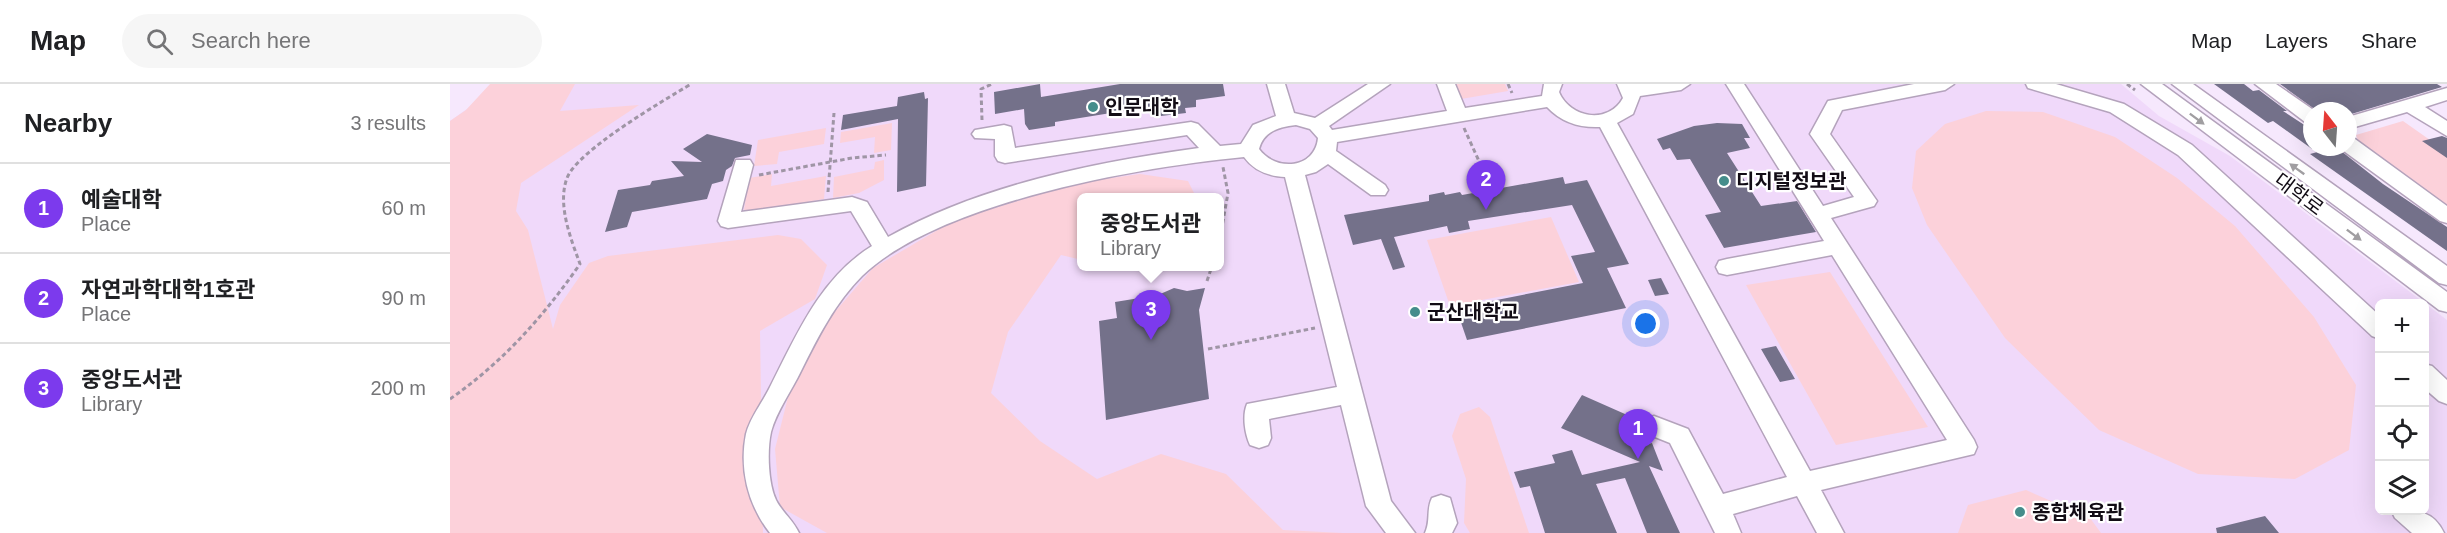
<!DOCTYPE html>
<html lang="en">
<head>
<meta charset="utf-8">
<style>
	:root { --surface:#fff; --page:#f6f6f6; --text:#202124; --muted:#757577; --line:#e0e0e0; --accent:#7c3aed }
	body { margin:0; font-family:Arial,"Noto Sans KR",sans-serif; background:var(--page); color:var(--text) }
	.controls { position:absolute; right:18px; bottom:18px; display:grid; overflow:hidden; border-radius:9px; box-shadow:0 6px 24px #0002 }
	.controls button { width:54px; height:54px; display:grid; place-items:center; padding:0; border:0; border-bottom:2px solid var(--line); background:var(--surface); color:var(--text); font:30px sans-serif }
	.compass { position:absolute; left:1853px; top:18px; width:54px; height:54px; border-radius:50%; background:var(--surface); box-shadow:0 6px 24px #0002; rotate:343deg }
	.you { position:absolute; left:1196px; top:240px; width:21px; height:21px; margin:-15px; border:4px solid #fff; border-radius:50%; background:#1a73e8; box-shadow:0 0 0 9px #1a73e833 }
	.badge { display:grid; place-items:center; width:39px; height:39px; border-radius:50%; background:var(--accent); color:#fff; font-size:20px; font-weight:700 }
	.pin { position:absolute; translate:-50% -50px; filter:drop-shadow(0 2px 3px #0008) }
	.pin::after { content:''; position:absolute; top:32px; width:21px; height:18px; background:inherit; clip-path:polygon(0 0,100% 0,50% 100%) }
	.popup { position:absolute; left:627px; top:109px; width:147px; height:78px; box-sizing:border-box; display:grid; place-content:center; border-radius:9px; background:var(--surface); filter:drop-shadow(0 2px 4px #0005); font-size:20px; white-space:nowrap; color:var(--muted) }
	.popup b { font-size:22px; color:var(--text) }
	.popup::after { content:''; position:absolute; left:50%; top:100%; margin-left:-12px; border:12px solid transparent; border-top-color:var(--surface) }
	.list { margin:0; padding:0; list-style:none }
	h2 { display:flex; justify-content:space-between; align-items:center; height:78px; margin:0; padding:0 24px; font-size:26px }
	h2 small { font-size:20px; font-weight:400; color:var(--muted) }
	.list li { display:grid; grid-template-columns:39px 1fr auto; gap:18px; align-items:center; box-sizing:border-box; height:90px; padding:0 24px; border-top:2px solid var(--line) }
	.list b { display:block; font-size:22px; white-space:nowrap }
	.list p { margin:0; font-size:20px; white-space:nowrap; color:var(--muted) }
	.list em { font-size:20px; font-style:normal; color:var(--muted) }
	.icon { flex:none; width:33px; height:33px; fill:none; stroke:currentColor; stroke-width:2; stroke-linecap:round; stroke-linejoin:round }
	.map { position:relative; flex:none; width:1997px; height:449px; overflow:hidden }
	header { display:flex; align-items:center; gap:36px; box-sizing:border-box; height:84px; padding:0 30px; background:var(--surface); border-bottom:2px solid var(--line) }
	header strong { font-size:28px }
	nav { display:flex; gap:33px; margin-inline-start:auto; font-size:21px }
	.search { width:420px; height:54px; background:var(--page); display:flex; align-items:center; gap:15px; box-sizing:border-box; padding:0 21px; border-radius:33px; color:var(--muted); font-size:22px }
	main { display:flex }
	aside { flex:1; background:var(--surface) }
	.map>svg:first-child { display:block }
	.built { fill:#f0d9fa; fill-rule:evenodd }
	.green { fill:#fcd1da }
	.building { fill:#74718a }
	.lines { fill:none; stroke-linecap:round; stroke-linejoin:round }
	.minor-casing { stroke:#b4a3bc; stroke-width:3 }
	.path { stroke:#9f95a5; stroke-width:3; stroke-dasharray:4.5 3; stroke-linecap:butt }
	.minor { fill:#fff; fill-rule:evenodd }
	.oneway { fill:#a09ea1 }
	.poi-dot { fill:#458d8b; stroke:#fff; stroke-width:2 }
	.labels { text-anchor:middle; stroke-width:4.5; stroke-linejoin:round; paint-order:stroke }
	.poi-label { font-size:20px; font-weight:bold; fill:#120c15; stroke:#fff; text-anchor:start }
	.street-label { font-size:20px; fill:#120c15; stroke:#fff }
</style>
</head>
<body>
<header>
<strong>Map</strong>
<div class="search"><svg class="icon" aria-label="search" viewBox="0 0 24 24"><circle cx="10" cy="10" r="6"/><path d="M15 15l6 6"/></svg>Search here</div>
<nav><a>Map</a><a>Layers</a><a>Share</a></nav>
</header>
<main>
<aside>
<h2>Nearby<small>3 results</small></h2>
<ul class="list">
<li><span class="badge">1</span><div><b>예술대학</b><p>Place</p></div><em>60 m</em></li>
<li><span class="badge">2</span><div><b>자연과학대학1호관</b><p>Place</p></div><em>90 m</em></li>
<li><span class="badge">3</span><div><b>중앙도서관</b><p>Library</p></div><em>200 m</em></li>
</ul>
</aside>
<div class="map">
<svg width="1997" height="449" viewBox="0 0 1997 449">
	<rect width="100%" height="100%" fill="#f6e8fd"/>
	<path class="built" d="M52,0H1671L1709,32L1780,72L1997,236V449H0V37ZM632,113H770V182H632ZM1930,219H1974V426H1930Z"/>
	<path class="green" d="M40,0H125L110,27L189,21L71,99L66,127L78,146L103,245L110,221L139,179L158,172L328,151L351,155L377,181L365,215L310,247L313,449H0V37L16,26Z
		M1005,0H1055L1058,7L1011,15Z
		M1536,27L1593,28L1665,53L1727,94L1785,142L1864,233L1906,301L1899,366L1845,395L1748,390L1649,346L1555,254L1477,141L1462,104L1466,67L1495,40Z
		M1953,37L1997,68V122L1909,59L1906,51Z
		M442,39L441,66L424,69L425,53L390,59L391,48Z
		M376,44L374,60L329,68L327,80L304,82L308,56Z
		M434,76V96L409,109L383,114L384,93L424,85L425,78Z
		M322,90L321,102L376,92L374,115L296,129L294,126L299,94Z
		M690,90L738,97L746,113H632V176L611,171L558,248L541,309L590,357L647,395L711,370L776,390L833,446L893,449H377L330,423L325,365L349,269L423,184L503,137L625,99Z
		M1101,133L1129,198L1000,222L977,156Z
		M1380,188L1478,343L1386,361L1296,201Z
		M1029,323L1040,333L1079,449H1020L1014,439L1016,395L1002,352L1010,330Z
		M1576,406L1640,434L1651,449H1508L1518,421Z"/>
	<path class="building" d="M590,0L591,13L670,0H773L775,12L746,16V23L735,24L736,29L711,32L706,27L692,29V24L605,38V42L579,46L575,40L574,25L545,30L544,8Z
		M1764,0H1794L1803,7L1809,6L1837,27H1833L1862,46V65L1823,37L1818,39Z
		M1830,0H1987L1992,3L1898,31V27H1867Z
		M474,8L475,15L478,14L476,102L447,108L448,35L391,46L393,31L447,22L448,13Z
		M1267,39L1292,40L1300,54H1294L1300,64L1277,69L1311,122L1347,117L1366,148L1274,164L1255,131L1271,128L1240,75L1227,76L1220,64L1213,66L1207,55L1244,42Z
		M257,50L302,61L300,71L285,74L282,82L276,86L273,97L262,100L257,115L182,128L177,143L155,148L168,106L200,101L202,97L234,92L221,77L252,78L233,65Z
		M1992,52L1997,54V74L1972,57Z
		M1886,63L1933,100L1997,143V167L1860,70Z
		M1113,93L1115,100L1137,96L1179,180L1157,184L1176,224L1017,256L1006,224L1133,199L1121,172L1145,168L1122,121L1018,137L1020,145L999,149L997,142L944,153L955,183L943,186L931,155L903,161L894,131L979,117V111L994,108L995,111L1010,108L1012,111Z
		M1211,194L1219,210L1205,212L1198,196Z
		M724,204L737,207L755,204L749,226L759,315L656,336L649,237L667,234L665,218L708,211Z
		M1326,262L1345,295L1330,298L1311,265Z
		M1132,311L1184,334L1180,345L1191,362L1202,359L1213,387L1199,382L1230,449H1197L1175,394L1146,400L1167,449H1095L1080,402L1070,404L1064,388L1105,379L1102,371L1122,366L1132,391L1190,378L1111,344Z
		M1815,432L1829,449H1767L1766,444Z"/>
	<g class="lines">
		<g class="minor-casing">
			<path id="minor" d="M817,0H835L844,29L865,34L918,0H940L879,42L882,46L997,27L987,0H1005L1015,24L1092,12L1094,0H1112L1109,8C1120,34 1158,41 1173,14L1167,0H1240L1231,6L1190,12L1183,30L1167,39L1360,387L1497,356L1382,171L1277,191L1269,189L1266,183L1269,177L1277,175L1374,157L1276,0H1294L1373,122L1404,113L1360,50L1378,17L1464,0H1504L1495,6L1392,26L1380,50L1427,117L1424,122L1381,134L1524,356L1527,363L1524,370L1371,406L1394,449H1367L1347,412L1283,430L1291,449H1265L1220,359L1195,349L1192,342L1195,335L1204,332L1238,345L1273,410L1337,393L1150,43C1129,44 1111,38 1097,23L887,58L886,67L935,101L938,106L935,111H921L878,80L866,88L855,91L941,417L965,449H936L916,422L891,321L819,335L821,354L818,361L809,364L800,361C795,350 792,332 797,320L887,303L835,93C819,92 804,87 794,73C689,83 489,118 412,192C385,219 368,253 351,287C342,306 326,328 321,348C317,366 318,399 326,416C332,428 343,436 349,449H320C298,421 289,385 296,350C300,334 312,319 319,305C346,252 370,194 422,162L401,127L278,144L271,142L268,137L286,76H300L303,81L291,128L402,113L417,118L438,153C531,101 645,78 749,64L737,51L555,79L548,77L545,72V55L525,54L522,50L525,46L554,41L561,43L565,64L741,38L748,40L770,62L791,60L803,41L826,32ZM846,41L860,45L868,54C865,85 826,88 809,65C814,47 829,43 846,41Z
				M1576,0H1606L1674,20L1742,61L1930,232V255L1922,252L1728,71L1660,28L1578,4Z
				M1691,0H1712L1997,208V228L1989,226Z
				M1722,0H1743L1997,182V201L1989,199Z
				M1805,0H1826L1865,27H1862V40L1855,38Z
				M1997,4V16L1975,23L1997,37V52L1957,28L1898,45V33Z
				M1898,54L1905,55L1997,122V139L1990,137L1891,65L1898,63Z
				M1974,280L1982,282L1997,296V320L1989,317L1974,304Z
				M991,411L1000,414L1007,439L1002,449H975C981,436 976,426 982,414Z
				M1941,426C1964,426 1983,425 1994,449H1962L1945,434Z"/>
		</g>
		<path class="path" d="M1058,0L1062,9
			M1677,0L1685,6
			M532,36L531,5L542,0
			M1014,44L1033,86
			M309,91L402,74L436,71
			M378,108L384,29
			M770,154L778,109L773,83
			M757,197L762,182
			M758,265L865,244
			M0,315C53,278 93,233 130,180C121,155 107,121 117,94C128,66 213,17 241,0"/>
		<use href="#minor" class="minor"/>
	</g>
	<defs><path id="oneway-solid" d="M-6-.8H1V-3.2L6.5 0L1 3.2V.8H-6Z" transform="scale(1.5)"/></defs>
	<g class="oneway">
		<use href="#oneway-solid" transform="translate(1747 35) rotate(37)"/>
		<use href="#oneway-solid" transform="translate(1847 85) rotate(-144)"/>
		<use href="#oneway-solid" transform="translate(1904 151) rotate(37)"/>
	</g>
	<g class="poi-dot">
		<circle cx="643" cy="23" r="6"/>
		<circle cx="1274" cy="97" r="6"/>
		<circle cx="965" cy="228" r="6"/>
		<circle cx="1570" cy="428" r="6"/>
	</g>
	<g class="labels">
		<g class="poi-label">
			<text x="655" y="30">인문대학</text>
			<text x="1286" y="104">디지털정보관</text>
			<text x="977" y="235">군산대학교</text>
			<text x="1582" y="435">종합체육관</text>
		</g>
		<g class="street-label">
			<text transform="translate(1849 110) rotate(37)" y="7">대학로</text>
		</g>
	</g>
</svg>
<div class="controls">
<button>+</button>
<button>−</button>
<button><svg class="icon" aria-label="locate" viewBox="0 0 24 24"><circle cx="12" cy="12" r="6"/><path d="M12 2v4M12 18v4M2 12h4M18 12h4"/></svg></button>
<button><svg class="icon" aria-label="layers" viewBox="0 0 24 24"><path d="M12 4l9 5-9 5-9-5zM3 14l9 5 9-5"/></svg></button>
</div>
<svg class="compass" viewBox="-18 -18 36 36"><path d="M0-13l5 13h-10z" fill="#e53935"/><path d="M0 13l5-13h-10z" fill="#757577"/></svg>
<div class="you"></div>
<div class="pin badge" style="left:1188px;top:375px">1</div>
<div class="pin badge" style="left:1036px;top:126px">2</div>
<div class="pin badge" style="left:701px;top:256px">3</div>
<div class="popup"><b>중앙도서관</b>Library</div>
</div>
</main>
</body>
</html>
